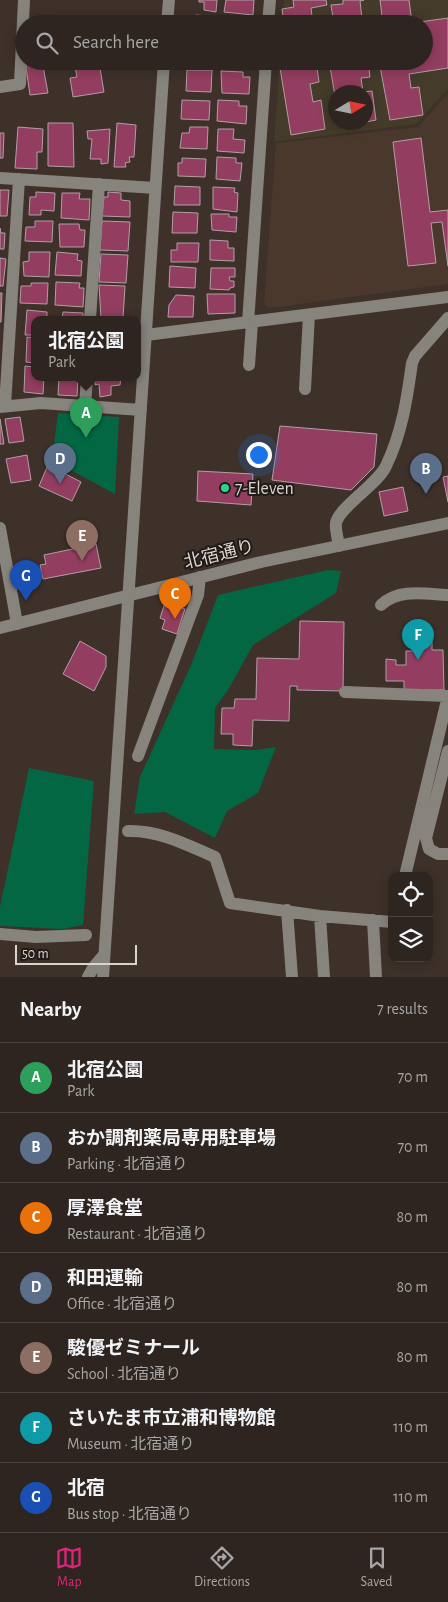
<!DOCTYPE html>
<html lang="en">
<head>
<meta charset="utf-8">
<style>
	:root { --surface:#2e2520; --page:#362d29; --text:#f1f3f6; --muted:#a7a5a5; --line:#49423e; --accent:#db2777 }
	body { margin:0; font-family:"Alegreya Sans","Noto Sans JP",sans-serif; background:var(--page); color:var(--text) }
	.controls { position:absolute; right:15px; bottom:15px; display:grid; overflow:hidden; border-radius:10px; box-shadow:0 2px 12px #0003 }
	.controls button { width:45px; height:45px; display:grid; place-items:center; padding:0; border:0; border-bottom:1px solid var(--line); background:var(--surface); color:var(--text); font:25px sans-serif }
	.compass { position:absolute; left:328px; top:85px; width:45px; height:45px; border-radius:50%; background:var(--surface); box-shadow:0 2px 12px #0003; rotate:80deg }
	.scale { position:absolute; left:15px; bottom:12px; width:122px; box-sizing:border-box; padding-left:5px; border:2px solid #dbd3ce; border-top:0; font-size:14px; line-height:18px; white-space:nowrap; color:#dbd3ce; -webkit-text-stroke:4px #211b17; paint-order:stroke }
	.you { position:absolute; left:258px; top:454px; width:18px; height:18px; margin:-12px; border:4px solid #fff; border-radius:50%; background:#1a73e8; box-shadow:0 0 0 8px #1a73e833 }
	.badge { display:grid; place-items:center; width:32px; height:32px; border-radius:50%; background:var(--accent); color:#fff; font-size:16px; font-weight:700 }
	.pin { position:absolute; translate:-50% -41px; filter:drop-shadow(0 1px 2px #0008) }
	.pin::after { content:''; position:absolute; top:26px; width:18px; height:15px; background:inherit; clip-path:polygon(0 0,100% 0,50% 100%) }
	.popup { position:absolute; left:31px; top:316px; width:110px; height:65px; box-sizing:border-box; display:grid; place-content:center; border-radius:10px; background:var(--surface); filter:drop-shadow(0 1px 4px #0005); font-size:16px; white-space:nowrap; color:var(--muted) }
	.popup b { font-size:19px; color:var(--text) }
	.popup::after { content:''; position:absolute; left:50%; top:100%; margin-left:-10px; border:10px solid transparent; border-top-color:var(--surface) }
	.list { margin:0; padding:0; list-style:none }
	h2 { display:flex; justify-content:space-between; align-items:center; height:65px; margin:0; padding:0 20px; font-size:21px }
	h2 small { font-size:16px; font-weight:400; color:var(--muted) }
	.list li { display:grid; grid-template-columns:32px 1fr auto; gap:15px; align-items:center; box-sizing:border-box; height:70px; padding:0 20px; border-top:1px solid var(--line) }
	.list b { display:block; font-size:19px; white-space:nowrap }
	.list p { margin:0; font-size:16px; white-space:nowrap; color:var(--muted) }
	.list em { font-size:16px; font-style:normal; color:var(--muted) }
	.icon { flex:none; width:28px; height:28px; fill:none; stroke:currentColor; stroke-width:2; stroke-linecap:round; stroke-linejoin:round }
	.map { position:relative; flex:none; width:448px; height:977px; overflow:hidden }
	.search { position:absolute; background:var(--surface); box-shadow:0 2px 12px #0003; left:15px; right:15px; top:15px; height:55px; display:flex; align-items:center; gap:12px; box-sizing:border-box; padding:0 18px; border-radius:28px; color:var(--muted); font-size:19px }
	.sheet { height:555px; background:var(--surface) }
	nav { display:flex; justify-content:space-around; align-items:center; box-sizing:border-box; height:70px; border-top:1px solid var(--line); background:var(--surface); font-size:14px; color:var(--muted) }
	nav a { display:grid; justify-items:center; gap:2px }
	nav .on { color:var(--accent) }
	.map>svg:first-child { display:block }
	.built { fill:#4b382d }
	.education { fill:#443b2a; fill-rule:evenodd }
	.green { fill:#036744 }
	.building { fill:#933e60; stroke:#b19fa4 }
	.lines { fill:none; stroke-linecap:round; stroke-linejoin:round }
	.minor { stroke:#87837d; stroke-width:12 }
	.poi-dot { fill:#26d886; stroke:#211b17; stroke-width:2 }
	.labels { text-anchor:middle; stroke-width:4; stroke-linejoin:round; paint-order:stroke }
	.poi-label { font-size:18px; fill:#dbd3ce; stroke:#211b17; text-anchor:start }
	.street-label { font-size:18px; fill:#dbd3ce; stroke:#211b17 }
</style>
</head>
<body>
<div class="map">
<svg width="448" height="977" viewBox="0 0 448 977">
	<rect width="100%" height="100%" fill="#3e312a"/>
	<path class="built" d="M448,93V284L269,308L264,303L276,143L418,127Z"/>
	<path class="education" d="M284,0H448V89L416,124L274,142L280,61H424V24H282ZM336,92H366V122H336Z"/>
	<path class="green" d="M58,413L119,417L115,494L52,460Z
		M328,570L341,571L336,593L253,645L228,690L215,708L214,749L256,750L276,747L258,793L227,811L215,838L165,812L134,814L140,777L192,663L218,595Z
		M29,768L94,781L83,925L63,929L0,926V907Z"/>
	<path class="building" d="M199,0H217L216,12L204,10V2H199Z
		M226,0H254L253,15L224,12Z
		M293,0H326L327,5L311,8L313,24H284L282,9L294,7Z
		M343,0H364L360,1L362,19L372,17L373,24H334L331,5L343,4Z
		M380,0H409L412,23L448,18V68L409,74L411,88L419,87L423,115L390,120L379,61H424V24H383Z
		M196,15L217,17L216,24H185V21L196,22Z
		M224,17L245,18V22L249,24H223Z
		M25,61H42L48,93L30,95Z
		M74,61H103L104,67L100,68L104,92L73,97L70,78L77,77Z
		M185,61H212V64L185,63Z
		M225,61H248L247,68L224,66Z
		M316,61L319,82L310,84L313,102L321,100L325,129L291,135L279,62Z
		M329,61H368L370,77L361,78L363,92L372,91L376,120L366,122V92H336L335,96Z
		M187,70H212L211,92L186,91Z
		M221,71L243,72V77H250L249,94L222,93Z
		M182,100L210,101L209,120L181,119Z
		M218,100L239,101V106H247L246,124L217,121Z
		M48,123H73L74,167L48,166Z
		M117,123L136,125L134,157H129L130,162L125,163L126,167H114Z
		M18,127L43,129L42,152H37V169L15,168Z
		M190,127H208L207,149L180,148L182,133H189Z
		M110,129L108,163L101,164V159H90L92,139H88L87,131Z
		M218,129H234L233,139L245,140L244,153L217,151Z
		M0,133H4L3,158H0Z
		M421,138L430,212L448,210V266L442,222L431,223L436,263L408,266L393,142Z
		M217,157L236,158V163H242L240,181L216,179Z
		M182,158L206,159L205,177L178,176V163H182Z
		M175,186L200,187V205H174Z
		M213,187L235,188L234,192L238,193L237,212L213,209Z
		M0,190H9L7,216H0Z
		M36,192L55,193L54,211L41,210V215H29L30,197H36Z
		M108,192L121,193V200L130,201V217L102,216L104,197H108Z
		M62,193H80L79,199H90L89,220L61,218Z
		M173,212L198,213L197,233H172Z
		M211,214H229V217H237L236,232L212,230Z
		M35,221H53L52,242L25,241L26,227H35Z
		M102,221L130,222L128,251L100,250Z
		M59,224H79L80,230H85L84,247H60Z
		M0,228L1,233H5L4,249H0Z
		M210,240L228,241V248H234V261L210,260Z
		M177,243H199L198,262H171V250H177Z
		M29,252H50L49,277L24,276L23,262L29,261Z
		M57,252L78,254L77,260L82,261L81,276L55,275Z
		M101,254L128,255L126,283L99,282Z
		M0,258L6,259L3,286H0Z
		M170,266L196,268L195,288L169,287Z
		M211,268H235V277H229L230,281H234V287L230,288L229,290L210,289Z
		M56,282L80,283L79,288H84L83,307L55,305Z
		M31,283H48L47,304L20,303L21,286H31Z
		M99,285L125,286L123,319H101Z
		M0,293H2L1,322H0Z
		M207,294H235V313L208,314Z
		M176,295L194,296L193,317H168L169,305Z
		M27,310L47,312V319H35V335H25Z
		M63,312L83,313V319H62Z
		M27,337L35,338V363L26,362Z
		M25,366L35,367V377H44L43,394L24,392Z
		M59,377H78L77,396L58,395Z
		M95,377H121L120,385L111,386V395L100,397L99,384L95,385Z
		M20,417L24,441L9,443L5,419Z
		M0,419L4,444H0Z
		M280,426L377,434L374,467L351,490L272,480Z
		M27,455L31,480L11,483L6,459Z
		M48,465L81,482L72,501L39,486Z
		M198,471L253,474L251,505L197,501Z
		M448,476V502L443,477Z
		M403,487L408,511L384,516L379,492Z
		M96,544L101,568L43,579L40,565L46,564L44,555Z
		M165,603L185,609L177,634L162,629L165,620L160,618Z
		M300,621L344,622L343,691L297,690V686H290L289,721L253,720L252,746L233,745V734H221L222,708H234L235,699H256L257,658L299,659Z
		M80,641L106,656V667L94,691L63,674Z
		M418,642H432V650H443L444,690H404V681H386V659L396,660V665H406V651H418Z"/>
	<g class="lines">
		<path class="minor" d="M167,24L169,0
			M268,24L270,0
			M0,87L20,84L24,0
			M0,178L155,188
			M90,319L99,184
			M248,323L266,61
			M146,335L448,297
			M249,365L252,323
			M305,389L309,315
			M5,406L19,179
			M85,406L87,377
			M0,407L41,403L141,410
			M0,528L17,624
			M339,546C338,538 335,530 336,523C339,507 378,484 386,466C402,433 407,399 412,363L415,356L448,318
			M381,605C399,588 425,594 448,595
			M0,628L261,562L448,523
			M345,692L447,696
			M448,751L426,838L429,849L438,854H448
			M138,756L198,595L200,577
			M128,831C159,830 187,845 215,857L230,903L320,916L392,922
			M405,876L448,696
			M287,910L292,977
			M320,916L324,977
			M373,920L376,977
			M0,934L36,937L86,935
			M88,977L93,968L104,955
			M103,977L164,61"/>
	</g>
	<circle class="poi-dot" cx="225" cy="488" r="5"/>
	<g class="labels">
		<g class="poi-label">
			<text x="235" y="494">7-Eleven</text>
		</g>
		<g class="street-label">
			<text transform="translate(219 554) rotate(-14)" y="6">北宿通り</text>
		</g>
	</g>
</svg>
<div class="controls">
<button><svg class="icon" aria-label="locate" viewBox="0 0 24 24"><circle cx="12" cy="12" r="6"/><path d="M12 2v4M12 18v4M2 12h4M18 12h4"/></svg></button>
<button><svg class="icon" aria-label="layers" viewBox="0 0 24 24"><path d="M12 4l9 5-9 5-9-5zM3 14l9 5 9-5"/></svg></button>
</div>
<svg class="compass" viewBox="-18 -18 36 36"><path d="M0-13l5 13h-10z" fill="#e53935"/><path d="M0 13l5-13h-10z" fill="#a7a5a5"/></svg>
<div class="scale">50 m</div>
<div class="you"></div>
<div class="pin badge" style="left:86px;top:438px;background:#2e9e5b">A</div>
<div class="popup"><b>北宿公園</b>Park</div>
<div class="pin badge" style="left:426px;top:494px;background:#5c6f8a">B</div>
<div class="pin badge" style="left:175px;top:619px;background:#e8710a">C</div>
<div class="pin badge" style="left:60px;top:484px;background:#5c6f8a">D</div>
<div class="pin badge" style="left:82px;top:561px;background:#8d6e63">E</div>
<div class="pin badge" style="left:418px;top:660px;background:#0f9aa8">F</div>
<div class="pin badge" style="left:26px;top:601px;background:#1a4fb4">G</div>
<div class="search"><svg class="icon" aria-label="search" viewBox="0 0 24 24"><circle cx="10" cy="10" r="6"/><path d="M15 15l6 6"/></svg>Search here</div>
</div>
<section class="sheet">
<h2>Nearby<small>7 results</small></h2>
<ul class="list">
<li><span class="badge" style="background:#2e9e5b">A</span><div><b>北宿公園</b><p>Park</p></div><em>70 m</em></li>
<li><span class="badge" style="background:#5c6f8a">B</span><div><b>おか調剤薬局専用駐車場</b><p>Parking · 北宿通り</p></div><em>70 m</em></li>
<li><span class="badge" style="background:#e8710a">C</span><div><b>厚澤食堂</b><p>Restaurant · 北宿通り</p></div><em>80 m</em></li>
<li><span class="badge" style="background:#5c6f8a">D</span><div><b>和田運輸</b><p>Office · 北宿通り</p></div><em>80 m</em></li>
<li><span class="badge" style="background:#8d6e63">E</span><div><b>駿優ゼミナール</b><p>School · 北宿通り</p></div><em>80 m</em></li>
<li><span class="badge" style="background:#0f9aa8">F</span><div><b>さいたま市立浦和博物館</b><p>Museum · 北宿通り</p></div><em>110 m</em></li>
<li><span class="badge" style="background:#1a4fb4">G</span><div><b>北宿</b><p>Bus stop · 北宿通り</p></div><em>110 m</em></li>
</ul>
</section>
<nav>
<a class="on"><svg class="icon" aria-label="map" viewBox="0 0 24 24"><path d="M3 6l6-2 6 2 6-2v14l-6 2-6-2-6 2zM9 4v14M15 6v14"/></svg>Map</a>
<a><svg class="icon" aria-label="directions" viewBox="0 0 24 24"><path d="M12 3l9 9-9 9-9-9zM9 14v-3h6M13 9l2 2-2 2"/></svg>Directions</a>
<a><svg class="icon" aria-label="saved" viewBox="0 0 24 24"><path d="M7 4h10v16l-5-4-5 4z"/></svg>Saved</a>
</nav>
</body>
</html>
